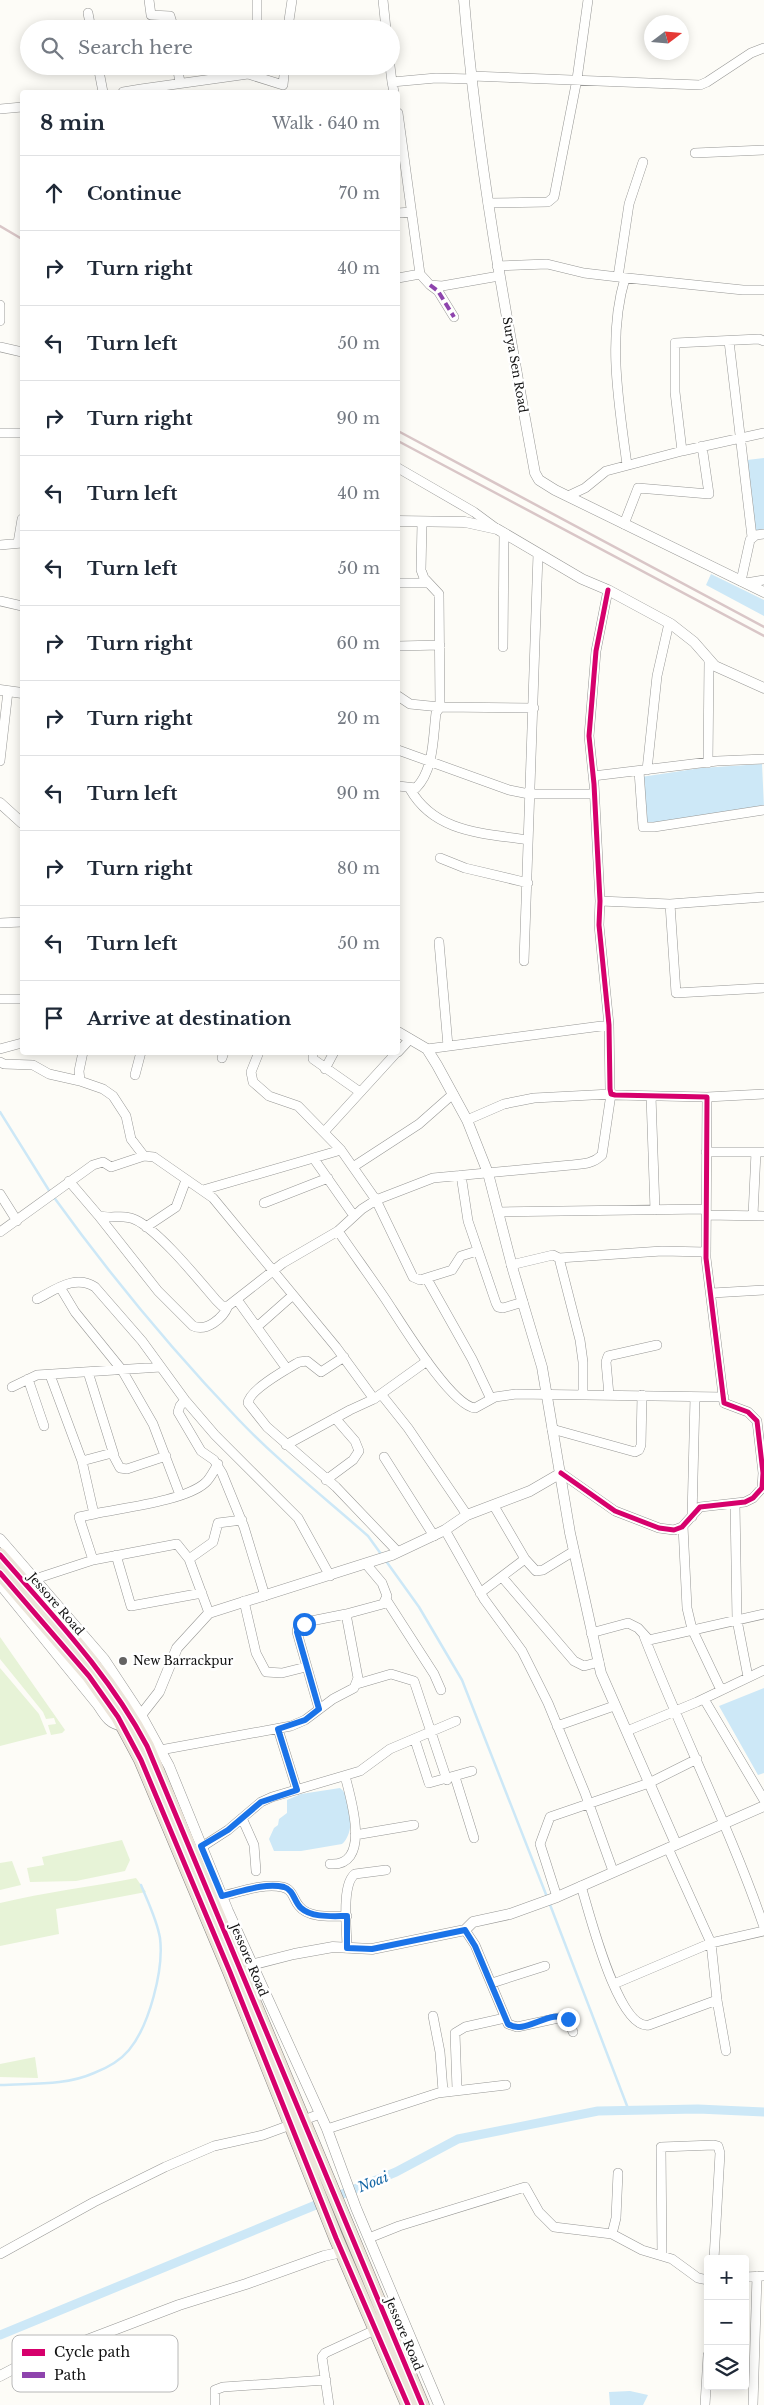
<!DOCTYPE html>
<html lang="en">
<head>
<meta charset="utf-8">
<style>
	:root { --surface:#fff; --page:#f6f6f7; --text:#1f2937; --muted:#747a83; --line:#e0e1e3 }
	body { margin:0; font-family:"Libre Baskerville",serif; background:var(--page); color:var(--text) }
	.controls { position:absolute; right:15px; bottom:15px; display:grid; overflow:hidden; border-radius:5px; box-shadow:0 2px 12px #0003 }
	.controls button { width:45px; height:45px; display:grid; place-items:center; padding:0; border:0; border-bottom:1px solid var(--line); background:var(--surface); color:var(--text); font:25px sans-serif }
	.compass { position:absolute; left:644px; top:15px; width:45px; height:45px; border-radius:50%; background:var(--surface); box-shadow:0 2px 12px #0003; rotate:74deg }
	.stop { position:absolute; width:15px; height:15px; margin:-11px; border:4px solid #1a73e8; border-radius:50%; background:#fff }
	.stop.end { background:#1a73e8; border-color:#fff; box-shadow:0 1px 5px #0008 }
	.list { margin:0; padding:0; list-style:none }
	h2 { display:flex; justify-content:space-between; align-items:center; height:65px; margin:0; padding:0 20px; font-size:21px }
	h2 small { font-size:16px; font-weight:400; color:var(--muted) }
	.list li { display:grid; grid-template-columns:32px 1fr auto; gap:15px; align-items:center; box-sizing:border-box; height:75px; padding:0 20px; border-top:1px solid var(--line) }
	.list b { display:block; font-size:19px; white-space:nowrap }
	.list em { font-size:16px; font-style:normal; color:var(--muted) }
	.icon { flex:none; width:28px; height:28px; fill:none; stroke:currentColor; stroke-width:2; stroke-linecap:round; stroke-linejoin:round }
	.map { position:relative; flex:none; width:764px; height:2405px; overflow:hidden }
	.search { position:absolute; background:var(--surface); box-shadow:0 2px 12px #0003; left:20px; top:20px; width:380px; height:55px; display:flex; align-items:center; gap:12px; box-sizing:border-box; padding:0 18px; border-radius:28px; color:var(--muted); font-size:19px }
	.panel { position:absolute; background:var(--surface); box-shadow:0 2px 12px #0003; left:20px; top:90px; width:380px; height:965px; border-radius:5px }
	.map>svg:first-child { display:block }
	.green { fill:#e7f3d7 }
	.water { fill:#cde8f7 }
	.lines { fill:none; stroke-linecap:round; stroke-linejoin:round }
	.stream { stroke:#cde8f7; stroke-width:2.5 }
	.canal { stroke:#cde8f7; stroke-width:9 }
	.minor-casing { stroke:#979795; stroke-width:10 }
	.tertiary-casing { stroke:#979795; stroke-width:11 }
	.trunk-casing { stroke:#858482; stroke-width:15 }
	.minor { stroke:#fffffe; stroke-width:9 }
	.tertiary { stroke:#fffffe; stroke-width:10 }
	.trunk { stroke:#ece5da; stroke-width:14 }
	.rail { stroke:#d9c6c7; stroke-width:2.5 }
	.quiet { stroke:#8e44ad; stroke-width:4; stroke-dasharray:8 4; stroke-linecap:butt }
	.cycleway-casing { stroke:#fff; stroke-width:8 }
	.cycleway { stroke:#d6006c; stroke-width:5 }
	.route { stroke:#1a73e8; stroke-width:6 }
	.poi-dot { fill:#646362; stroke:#fff; stroke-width:2 }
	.labels { text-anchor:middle; stroke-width:5; stroke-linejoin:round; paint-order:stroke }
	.street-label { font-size:12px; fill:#111; stroke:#fff }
	.poi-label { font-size:12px; fill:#111; stroke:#fff; text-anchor:start }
	.water-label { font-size:14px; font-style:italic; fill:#1768a6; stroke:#fff }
	.key { fill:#fff; stroke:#b8b8b8; stroke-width:1 }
	.key-label { font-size:14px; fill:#111 }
</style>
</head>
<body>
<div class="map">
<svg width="764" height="2405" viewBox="0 0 764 2405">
	<rect width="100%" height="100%" fill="#fdfcf7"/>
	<path class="green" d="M0,1637L65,1730L62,1733L51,1735L48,1725L56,1724L54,1718L46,1719L43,1712L0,1659Z
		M0,1668L39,1714L47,1734L0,1746Z
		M122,1840L130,1860L125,1871L76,1881L30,1882L27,1868L44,1865L42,1857Z
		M12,1861L21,1885L0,1890V1863Z
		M136,1878L146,1892L56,1909L59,1934L0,1946V1903C45,1892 90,1887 136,1878Z
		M35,2057L38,2078L0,2077V2064Z"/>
	<path class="water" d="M764,458V530L755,532L747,460Z
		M711,574L764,600V616L706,585Z
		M762,764L764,807L646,824L641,777L701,768Z
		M764,1688V1773L758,1775L719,1706Z
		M340,1788C353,1797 355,1834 342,1844L301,1851H274L269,1839L274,1828L278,1825L279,1819L287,1813V1800L301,1794Z
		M630,2391L648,2395L643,2405H610L609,2392Z"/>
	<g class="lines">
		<path class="stream" d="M0,1112L50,1192
			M53,1196C110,1275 171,1349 238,1419C278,1461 324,1497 368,1536L381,1554
			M386,1561L419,1607L462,1680L547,1897
			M549,1902L629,2111
			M0,2085C31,2083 65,2086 94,2073C107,2068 119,2062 129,2050C149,2026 164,1970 160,1938C157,1920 148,1902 141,1885"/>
		<path class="canal" d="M0,2335L396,2172L458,2139L598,2111L698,2109L764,2112"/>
		<g class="minor-casing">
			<path id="minor" d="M149,0L151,15L170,16L174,29
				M257,0V27L286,26L289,29
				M383,0L386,29
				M88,13L91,29
				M288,27L292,0
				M244,29L257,27
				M98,66L103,92
				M177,66L180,82
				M390,66L392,82L436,78L472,79
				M472,76L700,85L707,82L751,53L764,48
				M392,82L394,92
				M123,92L141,89
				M141,92V89L248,74L283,85L285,66
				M0,109L22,107
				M398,113L420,274L398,278
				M695,153L764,150
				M488,203L548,202L554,197L577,79L588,0
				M398,213L411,212
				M497,266L547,264L584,273L618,277L743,290H764
				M420,274L430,285L442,286L499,276
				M618,277L629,204L643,162
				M625,278C607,338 619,404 627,465
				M430,285L438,291L454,317
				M0,305V321
				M729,341L752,537
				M0,347L22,352
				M0,433H22
				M682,451L675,392V343L759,339L764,341
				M398,468L474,512L497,529
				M568,496L585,488L606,471L682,451L764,433
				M624,524L638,488L709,494L702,446
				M18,543L22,519
				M0,545L22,543
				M741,581L750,540L756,535L764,534
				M398,583H428
				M746,583L764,580
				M0,601L22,606
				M398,646L440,645
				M503,647L504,533
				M398,696L410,704L440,707L439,594L424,578L421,570L422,523
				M398,750L509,790L529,794H594
				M0,761L8,691
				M708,763L709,661
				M647,770L657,676L669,623
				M639,771L643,827H654L764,810
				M593,776L717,761L764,759
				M398,786L416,788C434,770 433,737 436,713L440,707L534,708
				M410,789C435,833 483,833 528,840
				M440,858L465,868L528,883
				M764,897L670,904L676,993L764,988
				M600,901L670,904
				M0,923L22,922
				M439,942L448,1046
				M524,961L538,554
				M0,999H22
				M0,1049L22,1043
				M427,1049L609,1025
				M83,1052L79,1071L80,1081L103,1089L113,1096L126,1116L131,1139L144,1156
				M259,1052L251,1072L253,1082L269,1096L298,1106L341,1150L376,1200L413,1277L420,1280L452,1270L461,1256L477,1251
				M313,1052V1059L360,1092
				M398,1052L410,1039
				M222,1058L224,1052
				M0,1062L4,1064L33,1065L49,1074L80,1081
				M325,1069L334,1052
				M135,1075L141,1052
				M651,1096L655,1210
				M707,1097L764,1094
				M324,1132L397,1052
				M706,1152H764
				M314,1159L354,1216
				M353,1167L419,1124L453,1094
				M461,1175L468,1221L496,1303L498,1307L503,1308L523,1302
				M69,1181L98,1215C110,1220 123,1213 136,1220C160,1232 197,1278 216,1300L222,1306H228L283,1263L338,1231L362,1209L376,1200L433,1178L571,1165C583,1164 593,1164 602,1155L611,1094L534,1098L504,1104L467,1120
				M203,1190L341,1150
				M0,1194L17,1221
				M264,1203L328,1178
				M498,1212L706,1209
				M98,1215L158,1291L193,1326C207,1332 223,1318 228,1306
				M706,1215L764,1216
				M753,1215L756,1152
				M146,1227L176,1207L186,1180
				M338,1231C353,1253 369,1275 384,1297C399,1319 450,1405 475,1408L495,1397L516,1394L724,1397
				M0,1232L93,1165L103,1162L111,1167L144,1156L154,1157L213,1198L336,1347L374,1399
				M559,1258L662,1251L706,1252
				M511,1265L553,1255L559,1258L580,1340L583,1362V1395
				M427,1279L472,1359L491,1399
				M60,1287L75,1312L122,1370L153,1424L180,1495
				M712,1293L764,1290
				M37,1299C55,1290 75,1274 95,1287L142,1341L185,1400L215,1435L298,1518L330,1576
				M238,1301L287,1369
				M258,1326L293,1295
				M344,1357L321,1372L307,1361L299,1362C287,1369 249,1390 248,1403L267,1427L336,1487L398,1552
				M88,1372L114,1455
				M50,1375L82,1461L94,1514L79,1517L93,1560L177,1544L189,1559L209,1613
				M28,1379L44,1426
				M12,1387L37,1375L161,1367
				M381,1394L408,1428L467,1515
				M609,1395L606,1362L608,1356L657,1345
				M185,1400L180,1406L178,1412L201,1451L214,1460L222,1473L244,1527L265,1596
				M552,1429L635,1452L639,1450L641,1445L642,1395
				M286,1445L350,1410L374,1399L427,1361
				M384,1457L434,1536
				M82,1461L112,1453L120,1468L127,1469L166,1456
				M561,1473L615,1511L659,1528L674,1530L682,1527L700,1507L745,1502L753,1498L762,1488L763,1473L757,1421L748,1412L724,1403L706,1258L707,1097L615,1095L611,1094L610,1089L609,1025L599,925L600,901L594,784L589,736L596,651L608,590
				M326,1480L353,1460L359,1451L355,1441L335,1418
				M735,1504L737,1620L748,1677
				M494,1506L525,1559L536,1571L543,1570L574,1551
				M94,1514C121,1508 185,1501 205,1483C210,1479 214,1470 218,1464
				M692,1517L695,1397
				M683,1526L687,1608L692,1629L721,1690
				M445,1530L484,1599L522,1651L548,1703L585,1793L613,1871
				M116,1555L131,1606L202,1593
				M189,1559L213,1542L218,1523L242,1520
				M502,1577L574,1661L584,1666L599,1662
				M35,1579L93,1560
				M480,1593L525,1559
				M244,1601L256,1653L266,1672L282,1673L306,1667
				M387,1601L434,1674L441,1690
				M591,1633L628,1623L638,1628L649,1640L764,1614
				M644,1636C682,1734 730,1828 764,1927
				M357,1684L391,1674L414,1681L447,1780
				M704,1699L764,1800
				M319,1709L297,1632L298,1627L311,1621L346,1614
				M557,1726L614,1706
				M278,1729L297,1790
				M627,1731L697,1702L764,1670
				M415,1740L429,1783L472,1771
				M155,1751L291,1726L305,1720L333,1699L354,1688L358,1678L346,1614L383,1604L387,1596L382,1583L366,1564
				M455,1777L474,1838
				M242,1818L254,1845L256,1871
				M355,1835L414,1825
				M668,1848L711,1943L764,1931
				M197,1850L228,1830L261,1802L272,1797L360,1771L390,1749L456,1721
				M330,1864C372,1867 351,1799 345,1776
				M581,1886C589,1911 618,2031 649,2025L717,2000
				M222,1896C240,1892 263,1883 282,1887C293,1889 293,1899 299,1906C309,1919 333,1916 347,1916
				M557,1897L540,1844L550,1817L649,1783L697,1759
				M465,1930L475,1945L508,2024L517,2027L563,2017L568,2019L573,2032
				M347,1948C347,1931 341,1884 355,1874L386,1870
				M492,1983L545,1966
				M614,1984L711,1943L717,2000L726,2051
				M433,2016L440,2052L443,2091
				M457,2089L455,2033L465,2027L505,2018
				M327,2129L438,2093L506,2085
				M612,2234L616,2218L618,2173
				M369,2238L399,2226L525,2187L539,2212L554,2227L612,2234L642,2250L672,2259L698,2278L708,2280
				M0,2254L94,2202L165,2167L214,2146L263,2135L320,2114
				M662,2256L661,2147L714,2145L718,2146L720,2153L714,2259
				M745,2277L764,2276
				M215,2405V2390L223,2387L326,2380
				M329,2405L322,2357L325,2353L377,2329
				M705,2405L708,2355
				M753,2405L757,2276"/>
		</g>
		<g class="tertiary-casing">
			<path id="tertiary" d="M464,0C477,159 506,316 535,473L539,480L555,490L764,592
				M398,521L465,522L497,529L582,579L608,590L671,624L694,642L715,666L764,688
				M0,690L22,693
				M0,803L22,823
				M398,1032L427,1049L437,1065L467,1120L488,1173L513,1270L542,1367L570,1533L601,1673L676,1844
				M0,1539L104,1659L141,1715L169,1766L228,1911L327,2129L356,2208L439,2405
				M0,1584L98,1705C105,1716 109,1724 123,1726
				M141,1715L159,1692L177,1648L209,1613L392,1555L445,1530L467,1515L530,1491L561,1473
				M247,1966L294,1954L333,1947L372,1949L465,1930L473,1922L510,1914L557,1897L764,1806
				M0,2376L19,2366L179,2305L246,2284L324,2256L342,2252"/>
		</g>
		<g class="trunk-casing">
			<path id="trunk" d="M0,1555C53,1616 109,1674 147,1746L422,2405
				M0,1573L89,1676L118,1717L141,1760L230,1972L336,2238L408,2405"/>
		</g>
		<use href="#minor" class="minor"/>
		<use href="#tertiary" class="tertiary"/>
		<use href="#trunk" class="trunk"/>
		<path class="rail" d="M0,226L22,239
			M398,431L764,627
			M398,441L764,636"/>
		<path class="quiet" d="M430,285L438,291L454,317"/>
		<g class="cycleway-casing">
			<path id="cycleway" d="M561,1473L615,1511L659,1528L674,1530L682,1527L700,1507L745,1502L753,1498L762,1488L763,1473L757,1421L748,1412L724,1403L706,1258L707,1097L615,1095L611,1094L610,1089L609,1025L599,925L600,901L594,784L589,736L596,651L608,590
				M0,1555C53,1616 109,1674 147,1746L422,2405
				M0,1573L89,1676L118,1717L141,1760L230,1972L336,2238L408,2405"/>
		</g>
		<use href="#cycleway" class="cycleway"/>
	</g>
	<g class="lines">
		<path class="route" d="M304,1624L298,1628L297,1632L319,1709L305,1720L278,1729L297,1790L261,1802L228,1830L201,1846L222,1896C240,1892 265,1882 284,1887C294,1890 294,1902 301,1908C312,1918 333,1916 347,1916V1948L372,1949L465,1930L475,1946L508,2024C524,2036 551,2008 568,2019"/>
	</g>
	<circle class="poi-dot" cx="123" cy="1661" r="5"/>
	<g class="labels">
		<g class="street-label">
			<text transform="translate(515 365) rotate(80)" y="4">Surya Sen Road</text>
			<text transform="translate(56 1604) rotate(49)" y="4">Jessore Road</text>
			<text transform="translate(249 1960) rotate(67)" y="4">Jessore Road</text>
			<text transform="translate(404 2334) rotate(67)" y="4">Jessore Road</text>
		</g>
		<g class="poi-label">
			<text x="133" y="1665">New Barrackpur</text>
		</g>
		<g class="water-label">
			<text transform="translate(373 2182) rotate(-22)" y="5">Noai</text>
		</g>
	</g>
	<rect x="12" y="2335" width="166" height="57" rx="8" class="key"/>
	<rect x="22" y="2349" width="23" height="7" fill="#d6006c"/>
	<rect x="22" y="2372" width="23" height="6" fill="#8e44ad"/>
	<g class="key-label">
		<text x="54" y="2357">Cycle path</text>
		<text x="54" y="2380">Path</text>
	</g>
</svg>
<div class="controls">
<button>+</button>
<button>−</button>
<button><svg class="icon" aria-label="layers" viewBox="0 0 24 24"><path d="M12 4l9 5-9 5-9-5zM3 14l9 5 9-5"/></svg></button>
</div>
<svg class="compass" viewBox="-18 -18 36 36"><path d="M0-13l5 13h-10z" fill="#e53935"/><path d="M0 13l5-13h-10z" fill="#747a83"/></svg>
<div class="stop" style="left:304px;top:1624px"></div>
<div class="stop end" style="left:568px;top:2019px"></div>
<div class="search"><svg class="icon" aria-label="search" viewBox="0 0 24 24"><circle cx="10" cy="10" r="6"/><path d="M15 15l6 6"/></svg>Search here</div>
<section class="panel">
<h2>8 min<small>Walk · 640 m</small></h2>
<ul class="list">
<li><svg class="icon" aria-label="ahead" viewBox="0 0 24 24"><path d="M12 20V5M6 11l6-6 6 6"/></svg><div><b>Continue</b></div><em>70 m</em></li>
<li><svg class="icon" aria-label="right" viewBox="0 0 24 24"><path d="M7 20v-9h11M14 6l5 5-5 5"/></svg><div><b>Turn right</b></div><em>40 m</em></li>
<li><svg class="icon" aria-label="left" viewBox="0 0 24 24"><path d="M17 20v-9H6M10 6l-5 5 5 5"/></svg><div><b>Turn left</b></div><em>50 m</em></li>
<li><svg class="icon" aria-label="right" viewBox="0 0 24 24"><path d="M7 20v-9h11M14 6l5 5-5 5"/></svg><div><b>Turn right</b></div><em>90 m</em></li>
<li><svg class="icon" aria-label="left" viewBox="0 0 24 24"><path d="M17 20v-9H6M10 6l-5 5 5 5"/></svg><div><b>Turn left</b></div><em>40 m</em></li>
<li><svg class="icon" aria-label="left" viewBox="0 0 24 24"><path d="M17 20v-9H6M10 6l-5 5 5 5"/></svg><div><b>Turn left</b></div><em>50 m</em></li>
<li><svg class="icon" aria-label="right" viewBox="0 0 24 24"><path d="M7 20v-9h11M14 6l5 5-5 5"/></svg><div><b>Turn right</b></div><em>60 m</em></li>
<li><svg class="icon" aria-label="right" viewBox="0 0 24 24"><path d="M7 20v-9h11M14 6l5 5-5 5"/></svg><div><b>Turn right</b></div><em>20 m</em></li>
<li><svg class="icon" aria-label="left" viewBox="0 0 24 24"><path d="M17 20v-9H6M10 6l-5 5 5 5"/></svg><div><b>Turn left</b></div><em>90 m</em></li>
<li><svg class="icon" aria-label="right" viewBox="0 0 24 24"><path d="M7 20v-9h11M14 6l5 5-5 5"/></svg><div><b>Turn right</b></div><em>80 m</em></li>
<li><svg class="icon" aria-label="left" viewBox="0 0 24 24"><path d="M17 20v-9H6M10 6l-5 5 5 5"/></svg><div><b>Turn left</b></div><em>50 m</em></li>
<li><svg class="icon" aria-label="arrive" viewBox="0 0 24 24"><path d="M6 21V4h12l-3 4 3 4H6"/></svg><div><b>Arrive at destination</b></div></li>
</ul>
</section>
</div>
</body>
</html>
